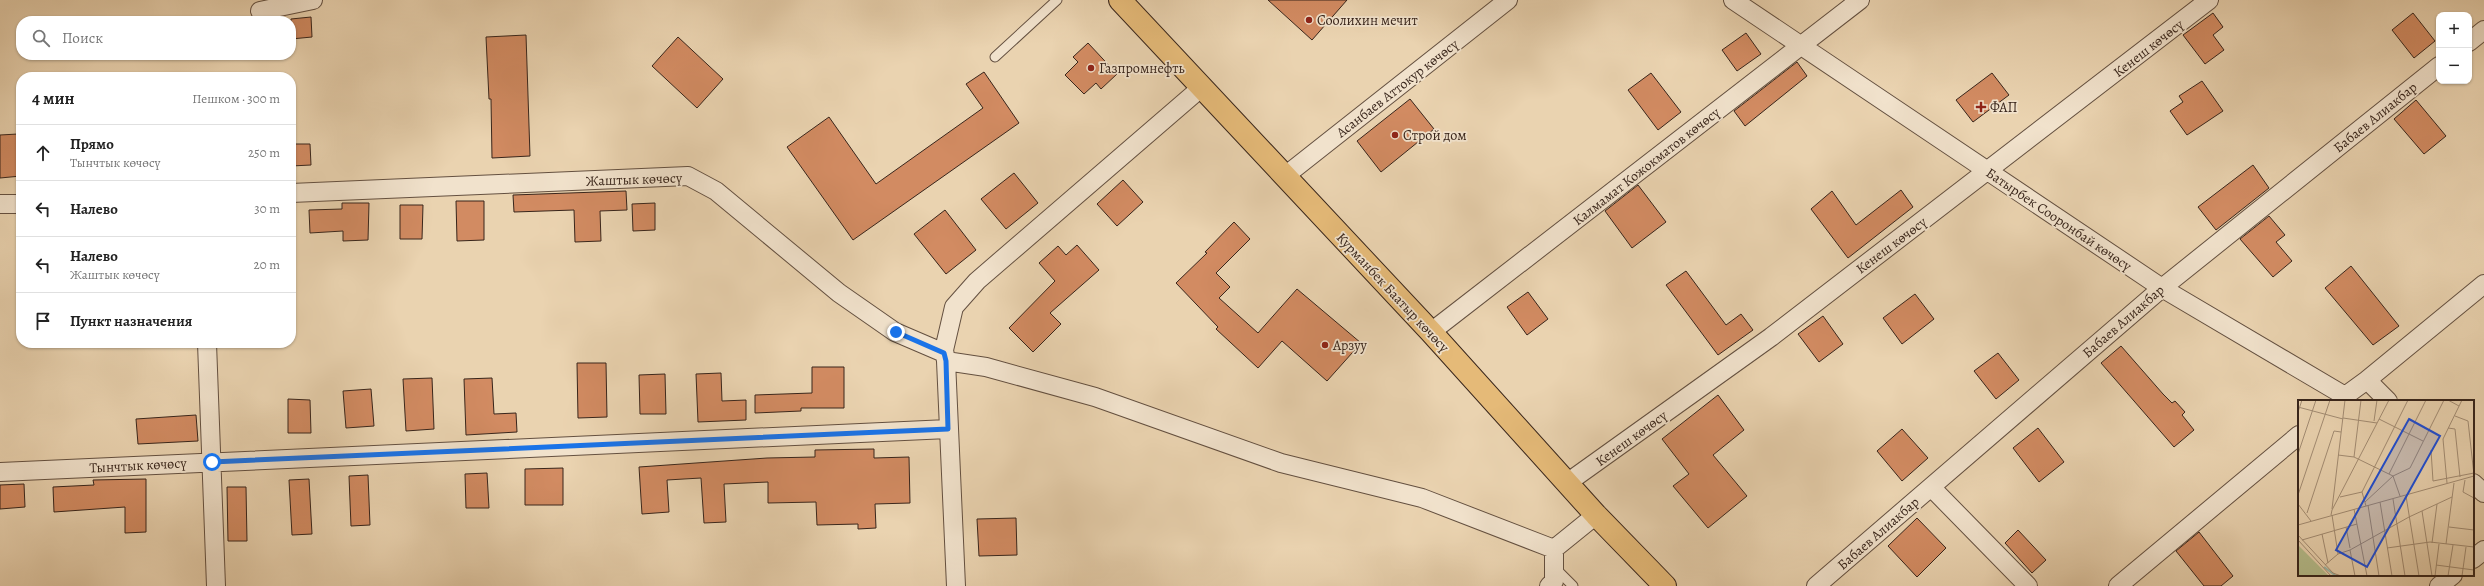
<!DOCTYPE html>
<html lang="ru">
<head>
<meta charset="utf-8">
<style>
	:root { --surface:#fff; --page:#f6f6f6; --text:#222; --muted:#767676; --line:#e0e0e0 }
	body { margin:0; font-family:Alegreya,serif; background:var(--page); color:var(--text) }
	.controls { position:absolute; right:12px; top:12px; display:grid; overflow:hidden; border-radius:8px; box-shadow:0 1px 3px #0004 }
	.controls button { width:36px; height:36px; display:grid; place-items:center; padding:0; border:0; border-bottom:1px solid var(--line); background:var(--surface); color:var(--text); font:20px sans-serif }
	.stop { position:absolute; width:12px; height:12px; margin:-9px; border:3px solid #1a73e8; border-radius:50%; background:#fff }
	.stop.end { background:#1a73e8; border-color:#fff; box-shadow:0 1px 4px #0008 }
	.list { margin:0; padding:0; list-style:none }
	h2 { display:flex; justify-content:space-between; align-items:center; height:52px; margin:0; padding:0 16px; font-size:17px }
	h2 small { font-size:13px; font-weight:400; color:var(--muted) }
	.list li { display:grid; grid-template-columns:26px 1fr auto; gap:12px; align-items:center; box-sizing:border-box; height:56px; padding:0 16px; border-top:1px solid var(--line) }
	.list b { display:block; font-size:15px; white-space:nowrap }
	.list p { margin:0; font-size:13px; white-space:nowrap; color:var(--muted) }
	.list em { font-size:13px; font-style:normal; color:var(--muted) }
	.icon { flex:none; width:22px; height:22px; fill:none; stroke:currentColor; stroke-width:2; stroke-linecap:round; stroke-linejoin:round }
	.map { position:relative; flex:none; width:2484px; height:586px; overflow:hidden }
	.search { position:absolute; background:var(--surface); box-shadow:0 1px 3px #0004; left:16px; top:16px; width:280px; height:44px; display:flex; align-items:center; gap:10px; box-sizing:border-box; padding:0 14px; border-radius:16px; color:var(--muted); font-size:15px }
	.panel { position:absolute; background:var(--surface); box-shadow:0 1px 3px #0004; left:16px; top:72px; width:280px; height:276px; border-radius:16px }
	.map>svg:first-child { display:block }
	.building { fill:#d28b62; stroke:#38251b }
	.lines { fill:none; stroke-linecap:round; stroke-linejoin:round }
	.service-casing { stroke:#645040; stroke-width:11 }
	.minor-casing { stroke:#645040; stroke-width:20 }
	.trunk-casing { stroke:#38251b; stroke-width:24 }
	.service { stroke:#f1e2cc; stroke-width:9 }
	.minor { stroke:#f1e2cc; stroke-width:18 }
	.trunk { stroke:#e5ba78; stroke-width:22 }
	.route { stroke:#1a73e8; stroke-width:5 }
	.poi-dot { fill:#8f2418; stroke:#f1e2cc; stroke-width:1.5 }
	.labels { text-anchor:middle; stroke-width:3.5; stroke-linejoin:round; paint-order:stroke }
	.poi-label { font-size:14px; fill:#38251b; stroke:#f1e2cc; text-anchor:start }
	.street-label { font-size:14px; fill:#38251b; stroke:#f1e2cc }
	.inset-river { fill:none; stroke:#98b8aa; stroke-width:2 }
	.inset-road { fill:none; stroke:#a38d74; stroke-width:1 }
	.view { fill:#1d4ed8; fill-opacity:0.15; stroke:#1d4ed8; stroke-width:2 }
	.inset-edge { fill:none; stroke:#38251b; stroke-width:2 }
</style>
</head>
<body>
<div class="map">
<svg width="2484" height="586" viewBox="0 0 2484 586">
	<rect width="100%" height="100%" fill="#ead3b0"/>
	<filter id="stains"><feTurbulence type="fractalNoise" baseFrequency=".005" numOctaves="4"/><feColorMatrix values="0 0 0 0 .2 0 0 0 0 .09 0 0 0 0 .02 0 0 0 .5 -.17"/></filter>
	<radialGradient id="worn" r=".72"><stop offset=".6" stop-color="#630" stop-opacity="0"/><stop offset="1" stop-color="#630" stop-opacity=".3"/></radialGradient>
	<path class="building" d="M1268,0H1347L1312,40Z
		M2213,13L2223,27L2213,35L2224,50L2205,64L2183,35Z
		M2413,13L2435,41L2414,58L2392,30Z
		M311,17L312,37L291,39V19Z
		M1746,33L1761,54L1737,71L1722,50Z
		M526,35L530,156L492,158L491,99H489L486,37Z
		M678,37L723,79L697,108L652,66Z
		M1088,43L1117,74L1101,89L1096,83L1084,94L1065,75L1078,62L1073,57Z
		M1797,62L1807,76L1745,126L1734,111Z
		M984,72L1019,123L853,240L787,147L829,117L876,184L983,108L966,84Z
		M1651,73L1681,112L1658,130L1628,90Z
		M1992,73L2009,95L1973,122L1956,100Z
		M2202,81L2223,111L2187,135L2170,111L2183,102L2179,96Z
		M1410,99L1434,129L1381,172L1357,141Z
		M2416,100L2446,136L2424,154L2394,119Z
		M18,134L21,176L0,178V135Z
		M291,144H310L311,165L291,166Z
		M2253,165L2269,188L2216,230L2198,207Z
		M1014,173L1038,203L1006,229L981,199Z
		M1123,180L1143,202L1117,226L1097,204Z
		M1638,185L1666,222L1632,248L1605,211Z
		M1901,190L1913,207L1848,258L1811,209L1832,191L1856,225Z
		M626,191L627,210L600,211L601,241L575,242L574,210L514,212L513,195Z
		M456,201H484V240L457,241Z
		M342,203H369L368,240L343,241V231L310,233L309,210L342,209Z
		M655,203V230L633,231L632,204Z
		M400,205H423L422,239H400Z
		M945,210L976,250L946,274L914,234Z
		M2269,216L2285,235L2276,242L2292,261L2273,277L2240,239Z
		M1234,222L1250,239L1216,273L1230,287L1219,298L1258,333L1297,289L1361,343L1327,381L1282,341L1258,368L1216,329L1218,327L1176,283L1207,253L1205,252Z
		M1077,245L1099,270L1050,313L1061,324L1033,352L1009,328L1055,281L1039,263L1058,246L1066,255Z
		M2351,266L2399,326L2373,345L2325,288Z
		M1686,271L1726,325L1741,314L1753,330L1718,355L1666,285Z
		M1528,292L1548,319L1527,335L1507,307Z
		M1915,294L1934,319L1902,344L1883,318Z
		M1823,316L1843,344L1819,362L1798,334Z
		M2121,346L2163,394L2172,403L2175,401L2185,412L2182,415L2194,430L2174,447L2101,363Z
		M1998,353L2019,380L1996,399L1974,371Z
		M577,363H606L607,417L578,418Z
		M812,367H844V408H801V411L755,413V395L812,393Z
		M721,373L722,401L746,400V420L698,422L696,374Z
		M665,374L666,414H640L639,375Z
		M432,378L434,429L406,431L403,379Z
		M492,378L494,414L516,413L517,432L466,435L464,379Z
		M371,389L374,426L346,428L343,391Z
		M1718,395L1744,430L1713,455L1747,496L1708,528L1673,486L1689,474L1662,439Z
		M288,399L310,400L311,433H288Z
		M196,415L198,441L138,444L136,419Z
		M2038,428L2064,462L2039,482L2013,448Z
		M1902,429L1928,458L1902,481L1877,451Z
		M874,449V458L909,457L910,503L875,504L876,528L858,529V524L817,525L816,502L768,503V482L724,484L726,522L704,523L701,478L667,480L669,512L642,514L639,467L767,458L815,457V450Z
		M563,468V505H525V469Z
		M487,473L489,508H466L465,474Z
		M368,475L370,525L351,526L349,476Z
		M146,479V532L125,533V507L54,512L53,487L94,485L93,480Z
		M309,479L312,534L292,535L289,480Z
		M24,484L25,507L0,509V485Z
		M227,487H246L247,541H228Z
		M1016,518L1017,555L979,556L977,519Z
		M1917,518L1946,548L1917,577L1888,546Z
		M2018,530L2046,560L2032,573L2005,543Z
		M2199,532L2233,576L2221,586H2204L2176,551Z"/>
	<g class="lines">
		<g class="service-casing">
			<path id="service" d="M995,57L1057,0
				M1555,568L1573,586"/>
		</g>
		<g class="minor-casing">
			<path id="minor" d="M1733,0L2162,288L2345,396L2367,380L2388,401
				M260,11L313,0
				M2469,42L2484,30
				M1285,176L1508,0
				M291,193L688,176L716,191L839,293L895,332L944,353
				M0,204H21
				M1431,332L1860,0
				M207,343L216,586
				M946,361L986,367L1095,397L1281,463L1422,498L1554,549
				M2367,380L2484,284
				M0,472L948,429
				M1567,483L1771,337L2209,0
				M2473,483L2484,493
				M1931,487L2028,586
				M2473,559L2484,550
				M956,586L946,361L944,350L954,307L977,281L1202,87
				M1549,586L1554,581V549L1596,515
				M1816,586L2162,288L2439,66
				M2118,586L2299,435
				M2439,586L2453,575"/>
		</g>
		<g class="trunk-casing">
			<path id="trunk" d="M1120,0L1431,332L1596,515L1665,586"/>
		</g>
		<use href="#service" class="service"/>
		<use href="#minor" class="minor"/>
		<use href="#trunk" class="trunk"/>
	</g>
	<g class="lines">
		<path class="route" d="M212,462L948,429L946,361L944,353L896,332"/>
	</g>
	<g class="poi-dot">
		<circle cx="1309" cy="20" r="4"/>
		<circle cx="1091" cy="68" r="4"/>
		<path d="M1979 101h4v4h4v4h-4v4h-4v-4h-4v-4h4z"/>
		<circle cx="1395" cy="135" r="4"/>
		<circle cx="1325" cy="345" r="4"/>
	</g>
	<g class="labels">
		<g class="poi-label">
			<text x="1317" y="25">Соолихин мечит</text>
			<text x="1099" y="73">Газпромнефть</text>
			<text x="1990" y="112">ФАП</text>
			<text x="1403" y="140">Строй дом</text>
			<text x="1333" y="350">Арзуу</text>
		</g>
		<g class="street-label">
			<text transform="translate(2148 48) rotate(-38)" y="5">Кенеш көчөсү</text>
			<text transform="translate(1397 88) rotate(-38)" y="5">Асанбаев Аттокур көчөсү</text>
			<text transform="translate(2375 117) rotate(-39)" y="5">Бабаев Алиакбар</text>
			<text transform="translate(1646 166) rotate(-38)" y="5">Калмамат Кожокматов көчөсү</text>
			<text transform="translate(634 179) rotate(-2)" y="5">Жаштык көчөсү</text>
			<text transform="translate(2059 219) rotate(34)" y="5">Батырбек Сооронбай көчөсү</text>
			<text transform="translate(1891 245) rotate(-37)" y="5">Кенеш көчөсү</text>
			<text transform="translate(1393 292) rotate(47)" y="5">Курманбек Баатыр көчөсү</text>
			<text transform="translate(2123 321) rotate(-41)" y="5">Бабаев Алиакбар</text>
			<text transform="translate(1631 438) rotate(-36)" y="5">Кенеш көчөсү</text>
			<text transform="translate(138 465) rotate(-3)" y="5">Тынчтык көчөсү</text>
			<text transform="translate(1878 533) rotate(-41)" y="5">Бабаев Алиакбар</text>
		</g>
	</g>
	<g transform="translate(2298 400)">
		<rect width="176" height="176" fill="#ead3b0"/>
		<path d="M0,145L31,176H0Z" fill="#b5bd8c"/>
		<path class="inset-river" d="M26,167L38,176"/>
		<path class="inset-road" d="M150,0L161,6M0,7L45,19M0,12L4,0M157,16L170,21L176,75M45,18L79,23M81,19L125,41M76,21L79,0M150,28L157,29L162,77M133,50L135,81L176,73M0,54L18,0M40,55L56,57L95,76L102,96M56,57L63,0M91,74L128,0M95,76L112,68L146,0M167,80L165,92L176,98M149,83L145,39L164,0M0,95L32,0M108,96L121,176M42,97L64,92M95,99L107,176M67,102L95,76M82,102L94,176M0,104L13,121M70,105L81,176M68,106L64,92L110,0M34,109L47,0M56,109L69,176M124,111L134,176M9,113L36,31L43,32M33,115L34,110L91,0M0,125L176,76M48,127L52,148M151,127L176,130M24,134L30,163M0,135L35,173L43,176M0,140L33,176M4,140L59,124M134,143L139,104M148,144L156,83M89,148L132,142L176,147M52,150L57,176M40,154L52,150L111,117L154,97M27,165L40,154L34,115M138,165L176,170M137,176L141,144M150,176L155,145M164,176L168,147"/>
		<path class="view" d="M111,19L142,36L69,167L38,150Z"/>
		<rect width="176" height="176" class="inset-edge"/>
	</g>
	<rect width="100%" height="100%" filter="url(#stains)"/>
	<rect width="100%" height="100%" fill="url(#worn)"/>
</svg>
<div class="controls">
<button>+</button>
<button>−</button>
</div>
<div class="stop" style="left:212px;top:462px"></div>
<div class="stop end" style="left:896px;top:332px"></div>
<div class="search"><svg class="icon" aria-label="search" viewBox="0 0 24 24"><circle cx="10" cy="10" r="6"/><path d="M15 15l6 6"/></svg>Поиск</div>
<section class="panel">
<h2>4 мин<small>Пешком · 300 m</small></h2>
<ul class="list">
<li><svg class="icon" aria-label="ahead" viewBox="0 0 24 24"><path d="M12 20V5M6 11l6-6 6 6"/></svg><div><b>Прямо</b><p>Тынчтык көчөсү</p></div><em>250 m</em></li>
<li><svg class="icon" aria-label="left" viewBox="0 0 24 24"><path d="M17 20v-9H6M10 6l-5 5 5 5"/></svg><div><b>Налево</b></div><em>30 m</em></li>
<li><svg class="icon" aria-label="left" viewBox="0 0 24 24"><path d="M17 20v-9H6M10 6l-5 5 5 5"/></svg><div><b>Налево</b><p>Жаштык көчөсү</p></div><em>20 m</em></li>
<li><svg class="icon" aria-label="arrive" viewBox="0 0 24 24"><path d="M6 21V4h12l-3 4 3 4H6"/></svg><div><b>Пункт назначения</b></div></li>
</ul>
</section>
</div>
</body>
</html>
